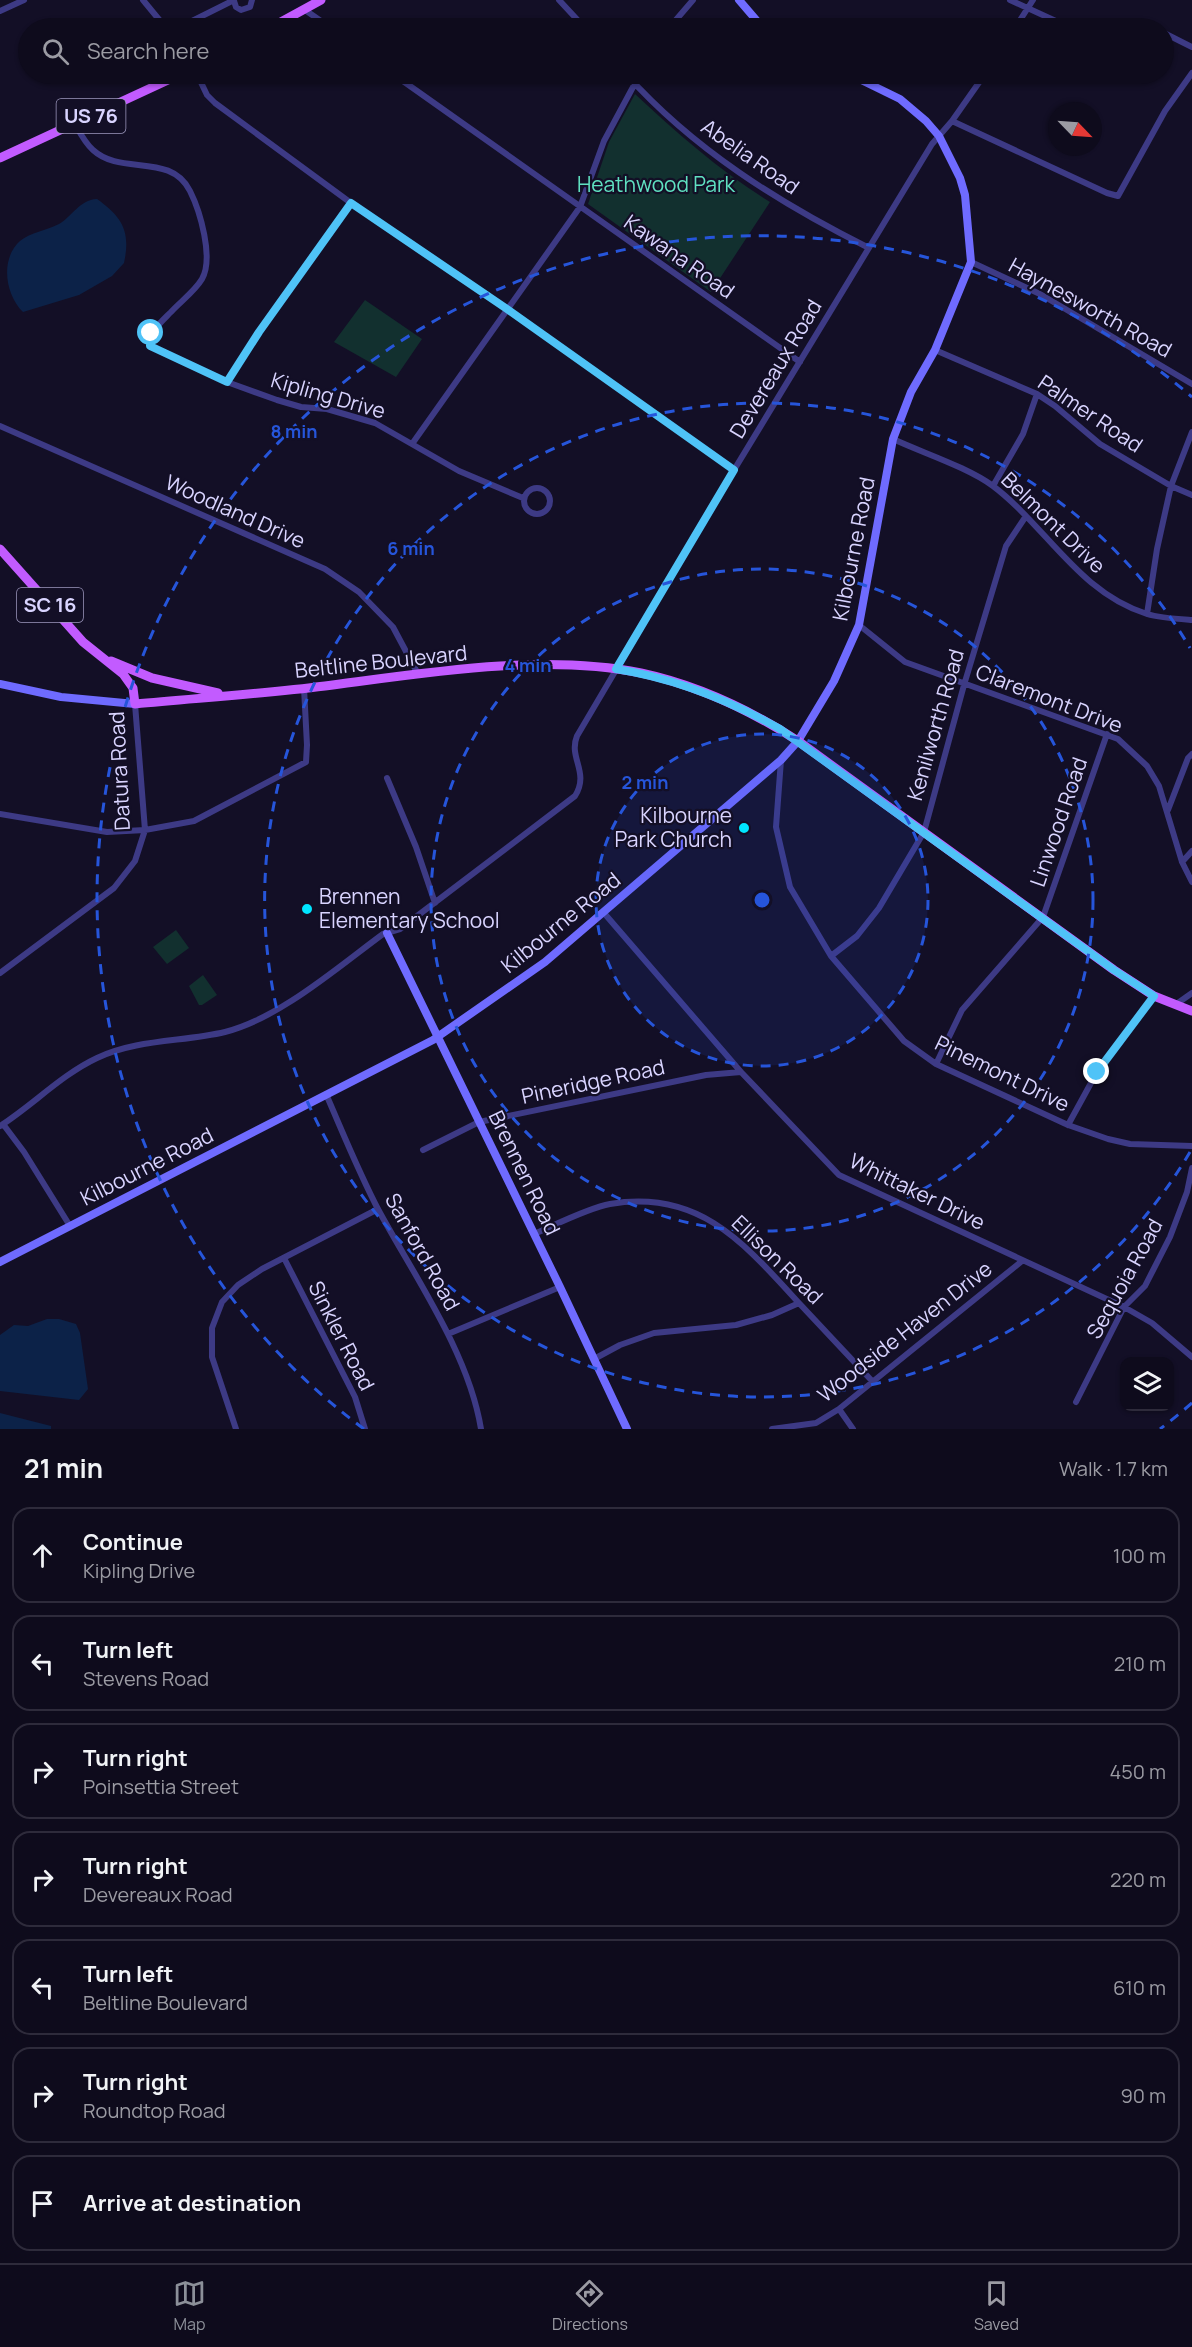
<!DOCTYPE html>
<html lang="en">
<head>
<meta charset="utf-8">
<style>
	:root { --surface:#0e0b1c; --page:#171425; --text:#f1f3f6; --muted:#9b9ba3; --line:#2e2b3b; --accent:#8c9099 }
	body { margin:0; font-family:Manrope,sans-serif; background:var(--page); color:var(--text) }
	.controls { position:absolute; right:18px; bottom:18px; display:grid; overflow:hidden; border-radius:12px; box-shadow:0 2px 4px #0004 }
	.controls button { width:54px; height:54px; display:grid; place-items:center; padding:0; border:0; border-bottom:2px solid var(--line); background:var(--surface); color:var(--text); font:30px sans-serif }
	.compass { position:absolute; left:1048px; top:102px; width:54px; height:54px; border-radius:50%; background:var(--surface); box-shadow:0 2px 4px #0004; rotate:115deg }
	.stop { position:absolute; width:18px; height:18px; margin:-14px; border:4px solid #4fc3f7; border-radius:50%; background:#fff }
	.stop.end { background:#4fc3f7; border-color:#fff; box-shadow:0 2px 6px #0008 }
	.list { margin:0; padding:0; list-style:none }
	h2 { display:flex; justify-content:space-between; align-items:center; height:78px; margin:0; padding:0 24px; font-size:26px }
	h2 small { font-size:20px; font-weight:400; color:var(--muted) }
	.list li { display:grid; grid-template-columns:39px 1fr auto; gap:18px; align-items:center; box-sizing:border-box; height:96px; margin:0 12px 12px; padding:0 12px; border:2px solid var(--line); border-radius:18px }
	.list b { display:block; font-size:22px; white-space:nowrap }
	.list p { margin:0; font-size:20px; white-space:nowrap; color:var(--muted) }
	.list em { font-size:20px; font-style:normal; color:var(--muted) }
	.icon { flex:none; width:33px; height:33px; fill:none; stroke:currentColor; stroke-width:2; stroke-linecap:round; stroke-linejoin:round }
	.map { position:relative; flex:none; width:1192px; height:1429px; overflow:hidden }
	.search { position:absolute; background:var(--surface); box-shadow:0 2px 4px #0004; left:18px; right:18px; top:18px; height:66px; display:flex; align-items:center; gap:15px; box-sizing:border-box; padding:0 21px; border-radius:33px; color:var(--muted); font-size:22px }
	.sheet { height:834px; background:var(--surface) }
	nav { display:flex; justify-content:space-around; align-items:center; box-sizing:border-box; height:84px; border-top:2px solid var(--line); background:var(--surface); font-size:16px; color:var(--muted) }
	nav a { display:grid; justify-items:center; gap:3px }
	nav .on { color:var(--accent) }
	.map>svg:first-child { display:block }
	.green { fill:#12302f }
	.water { fill:#0c2248 }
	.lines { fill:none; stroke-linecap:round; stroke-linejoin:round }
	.street { stroke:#3d3a85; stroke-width:6 }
	.secondary { stroke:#6f6bff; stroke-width:8 }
	.primary { stroke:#c25bff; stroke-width:9 }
	.route { stroke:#4fc3f7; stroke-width:8 }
	.ring { fill:none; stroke:#2655da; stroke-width:3; stroke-dasharray:10 8 }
	.poi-dot { fill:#00e5ff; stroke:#130f26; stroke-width:2 }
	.labels { text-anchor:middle; stroke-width:4.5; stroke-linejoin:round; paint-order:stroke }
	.shield { fill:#130f26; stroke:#9e99be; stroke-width:1.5 }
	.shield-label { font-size:20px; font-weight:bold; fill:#d9d4ff }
	.street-label { font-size:21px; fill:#d9d4ff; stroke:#130f26 }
	.park-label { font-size:21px; fill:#5fe0c0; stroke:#130f26 }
	.poi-label { font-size:21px; fill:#d9d4ff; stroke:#130f26; text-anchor:end }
	.centre { fill:#2655da; stroke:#130f26; stroke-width:3 }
	.ring-label { font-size:18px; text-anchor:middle; font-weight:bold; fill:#2655da; stroke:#130f26; stroke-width:4.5; stroke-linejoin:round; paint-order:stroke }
</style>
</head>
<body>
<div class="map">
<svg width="1192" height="1429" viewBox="0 0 1192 1429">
	<rect width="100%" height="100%" fill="#130f26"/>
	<path class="green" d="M635,94C677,133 721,172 770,202L711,292L588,204L609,142Z
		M365,300L422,339L396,377L334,342Z
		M176,930L189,948L167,964L153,947Z
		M203,975L217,995L202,1005H199L189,986Z"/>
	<path class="water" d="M97,199C122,217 131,231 124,263L112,276L79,295L23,312C5,294 0,259 20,241C31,232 46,231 59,224C73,216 79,200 97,199Z
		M47,1319H59L76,1324L80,1333L88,1389L79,1400L0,1391V1335L14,1325L28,1326Z
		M0,1413L51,1426V1429H0Z"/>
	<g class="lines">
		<path class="street" d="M143,0L166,28
			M559,0L585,28
			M1010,0L1071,28
			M234,1L236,7L241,10L250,7L252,0
			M305,10L331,28
			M0,11L24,0
			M178,28L234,0
			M669,28L693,0
			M1015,28L1033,0
			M1164,33L1192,47
			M197,74L207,95L215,103L351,203L507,309L734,470
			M393,74L800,362
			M626,74C693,149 779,203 869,248
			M952,121L1107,193L1118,196L1165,111L1192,73
			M75,124C80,133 85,143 93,150C121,176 171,152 190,191C200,211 214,258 202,279C195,291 180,302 171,312C159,324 152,329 150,346L227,382L277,400L301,407L327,409L375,423L459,471L523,498
			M971,262L1040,294L1192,384
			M935,350L1037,394L1055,406L1100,444L1171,486L1192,495
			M227,382L259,332L351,203
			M0,426L325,569L359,592L393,627L418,674
			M893,439C923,453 967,467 993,486C1046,526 1079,593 1147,614C1160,618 1178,619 1192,620
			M412,444L580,207L604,141L640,74
			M993,486L1023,434L1037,394
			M524 501a13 13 0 1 1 26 0a13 13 0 1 1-26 0Z
			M1147,614L1157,549L1171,486L1192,432
			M859,625L905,662L1118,739L1147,766L1159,786L1182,862L1192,882
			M781,760L776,827L790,887L831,956L904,1041L936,1064L1068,1125L1108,1139L1130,1144L1192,1146
			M387,778L416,847L435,903
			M1168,810L1188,758L1192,754
			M0,814L107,832L145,830L194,821L306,762L307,745L304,688
			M1182,862L1192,851
			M604,913L741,1072L839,1175L1124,1307L1152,1323L1192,1357
			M831,956L857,936L879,908L924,832L964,685L1006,546L1026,516
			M0,973L114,888L135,861L145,830L135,704
			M1175,1005L1192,993
			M936,1064L962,1010L1043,917L1107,734
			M326,1094C343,1133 359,1173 379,1211C415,1277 469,1354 481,1429
			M3,1124L24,1152L70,1226
			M1068,1125L1097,1072L1154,996
			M0,1126C33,1105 61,1075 97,1058C137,1039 183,1042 225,1032C280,1018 338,967 383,934L400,929L575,796C590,772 568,758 577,736L734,470L932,144L952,121L985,74
			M423,1150L479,1122L706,1075L741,1072
			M534,1234C555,1225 588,1208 610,1204C699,1189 744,1243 798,1302C823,1329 848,1355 873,1382
			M284,1258L355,1397L365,1429
			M448,1334L560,1287
			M594,1359L620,1345L654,1333L736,1325L772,1315L799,1303
			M1076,1402L1124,1307L1145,1286L1170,1237L1187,1192L1192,1168
			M839,1409L853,1429
			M236,1429L212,1357V1328L222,1302L238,1285L262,1269L378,1209
			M772,1429L816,1423L839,1409L1022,1261"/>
		<path class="secondary" d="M739,0L763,28
			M0,684L61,697L135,704
			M387,933L560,1287L627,1429
			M0,1262L433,1040L545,962L781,760L798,741L834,681L859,625L893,439L911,392L935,350L971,262L965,195L960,178L939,136L926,121L900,99L849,74"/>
		<path class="primary" d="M270,28L321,0
			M0,158L181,74
			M0,549L83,642L123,674L133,688L135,704C198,698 262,694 325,686C424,673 542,653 641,673C697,685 750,710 798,741L1114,970L1154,996L1192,1011
			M111,661L152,678L218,693"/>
	</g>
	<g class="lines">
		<path class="route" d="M151,333L150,346L227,382L259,332L351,203L507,309L734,470L616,669C674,678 729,700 780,729L1114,970L1154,996L1097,1072"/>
	</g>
	<circle cx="762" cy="900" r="166" fill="#2655da" fill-opacity=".12"/>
	<g class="ring">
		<circle cx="762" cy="900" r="166"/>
		<circle cx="762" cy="900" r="331"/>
		<path d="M1190 1152A497 497 0 1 1 1190 648"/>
		<path d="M1192 1403A662 662 0 0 1 1160 1429M364 1429A662 662 0 1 1 1192 397"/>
	</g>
	<g class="poi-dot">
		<circle cx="744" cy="828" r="6"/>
		<circle cx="307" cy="909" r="6"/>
	</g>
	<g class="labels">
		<g class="shield">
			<rect x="56.5" y="99" width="69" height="34" rx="4.5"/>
			<rect x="17" y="588" width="66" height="34" rx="4.5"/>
		</g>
		<g class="shield-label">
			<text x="91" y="123">US 76</text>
			<text x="50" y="612">SC 16</text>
		</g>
		<g class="street-label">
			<text transform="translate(750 157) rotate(35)" y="7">Abelia Road</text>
			<text transform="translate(679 257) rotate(35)" y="7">Kawana Road</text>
			<text transform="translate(1090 308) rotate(29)" y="7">Haynesworth Road</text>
			<text transform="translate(776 369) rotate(-59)" y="7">Devereaux Road</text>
			<text transform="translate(328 396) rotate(16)" y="7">Kipling Drive</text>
			<text transform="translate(1090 414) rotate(34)" y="7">Palmer Road</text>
			<text transform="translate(235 512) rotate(24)" y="7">Woodland Drive</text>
			<text transform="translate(1053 523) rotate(44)" y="7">Belmont Drive</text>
			<text transform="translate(854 549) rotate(-79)" y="7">Kilbourne Road</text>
			<text transform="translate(381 662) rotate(-6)" y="7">Beltline Boulevard</text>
			<text transform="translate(1049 699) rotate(21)" y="7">Claremont Drive</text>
			<text transform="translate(936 725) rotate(-74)" y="7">Kenilworth Road</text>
			<text transform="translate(120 771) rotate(-93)" y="7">Datura Road</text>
			<text transform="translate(1059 822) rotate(-71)" y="7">Linwood Road</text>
			<text transform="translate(561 923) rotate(-39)" y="7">Kilbourne Road</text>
			<text transform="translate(1002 1074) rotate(26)" y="7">Pinemont Drive</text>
			<text transform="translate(593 1082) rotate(-12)" y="7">Pineridge Road</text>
			<text transform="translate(147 1167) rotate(-27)" y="7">Kilbourne Road</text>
			<text transform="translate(524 1173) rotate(64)" y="7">Brennen Road</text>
			<text transform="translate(917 1192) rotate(26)" y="7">Whittaker Drive</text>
			<text transform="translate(422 1252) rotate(61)" y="7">Sanford Road</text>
			<text transform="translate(777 1260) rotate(44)" y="7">Ellison Road</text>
			<text transform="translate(1125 1279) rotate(-61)" y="7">Sequoia Road</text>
			<text transform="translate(905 1332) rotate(-38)" y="7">Woodside Haven Drive</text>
			<text transform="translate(341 1336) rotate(63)" y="7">Sinkler Road</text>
		</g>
		<g class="park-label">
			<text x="656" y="192">Heathwood Park</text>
		</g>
		<g class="poi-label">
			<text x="732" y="823">Kilbourne<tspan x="732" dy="24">Park Church</tspan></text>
			<text x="319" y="904" text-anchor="start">Brennen<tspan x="319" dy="24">Elementary School</tspan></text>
		</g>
	</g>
	<circle cx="762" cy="900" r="9" class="centre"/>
	<g class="ring-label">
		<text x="294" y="438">8 min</text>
		<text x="411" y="555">6 min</text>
		<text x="528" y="672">4 min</text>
		<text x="645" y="789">2 min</text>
	</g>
</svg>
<div class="controls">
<button><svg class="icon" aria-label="layers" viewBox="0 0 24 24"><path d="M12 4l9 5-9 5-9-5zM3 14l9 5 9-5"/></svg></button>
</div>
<svg class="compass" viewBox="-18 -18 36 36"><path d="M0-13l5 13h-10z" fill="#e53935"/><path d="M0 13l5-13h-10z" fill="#9b9ba3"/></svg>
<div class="stop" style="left:151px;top:333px"></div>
<div class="stop end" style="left:1097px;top:1072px"></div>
<div class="search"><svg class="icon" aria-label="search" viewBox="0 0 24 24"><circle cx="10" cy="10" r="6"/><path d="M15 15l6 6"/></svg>Search here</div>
</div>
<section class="sheet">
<h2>21 min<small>Walk · 1.7 km</small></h2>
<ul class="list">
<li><svg class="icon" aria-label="ahead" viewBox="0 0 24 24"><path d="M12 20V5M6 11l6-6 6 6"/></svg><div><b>Continue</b><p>Kipling Drive</p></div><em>100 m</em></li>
<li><svg class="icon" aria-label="left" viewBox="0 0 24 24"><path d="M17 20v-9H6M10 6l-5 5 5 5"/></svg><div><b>Turn left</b><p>Stevens Road</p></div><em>210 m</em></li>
<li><svg class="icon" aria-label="right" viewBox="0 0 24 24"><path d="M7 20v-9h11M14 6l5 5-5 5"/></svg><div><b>Turn right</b><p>Poinsettia Street</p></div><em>450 m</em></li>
<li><svg class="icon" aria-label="right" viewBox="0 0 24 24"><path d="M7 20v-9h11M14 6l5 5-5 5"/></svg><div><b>Turn right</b><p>Devereaux Road</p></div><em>220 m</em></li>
<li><svg class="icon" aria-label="left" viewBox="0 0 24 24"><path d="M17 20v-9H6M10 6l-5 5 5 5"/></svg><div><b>Turn left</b><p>Beltline Boulevard</p></div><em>610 m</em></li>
<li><svg class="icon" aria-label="right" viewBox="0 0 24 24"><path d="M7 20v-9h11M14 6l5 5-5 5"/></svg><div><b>Turn right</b><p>Roundtop Road</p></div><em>90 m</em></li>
<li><svg class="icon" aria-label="arrive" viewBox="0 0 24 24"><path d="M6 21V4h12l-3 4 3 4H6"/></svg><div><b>Arrive at destination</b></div></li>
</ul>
</section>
<nav>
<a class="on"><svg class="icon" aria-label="map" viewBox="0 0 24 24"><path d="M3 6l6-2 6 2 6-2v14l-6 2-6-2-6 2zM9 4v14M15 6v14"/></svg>Map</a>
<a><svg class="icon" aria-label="directions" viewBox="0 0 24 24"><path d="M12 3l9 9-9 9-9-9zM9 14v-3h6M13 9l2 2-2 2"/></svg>Directions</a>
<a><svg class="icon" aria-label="saved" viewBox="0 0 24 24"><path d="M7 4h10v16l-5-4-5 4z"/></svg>Saved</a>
</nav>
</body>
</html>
